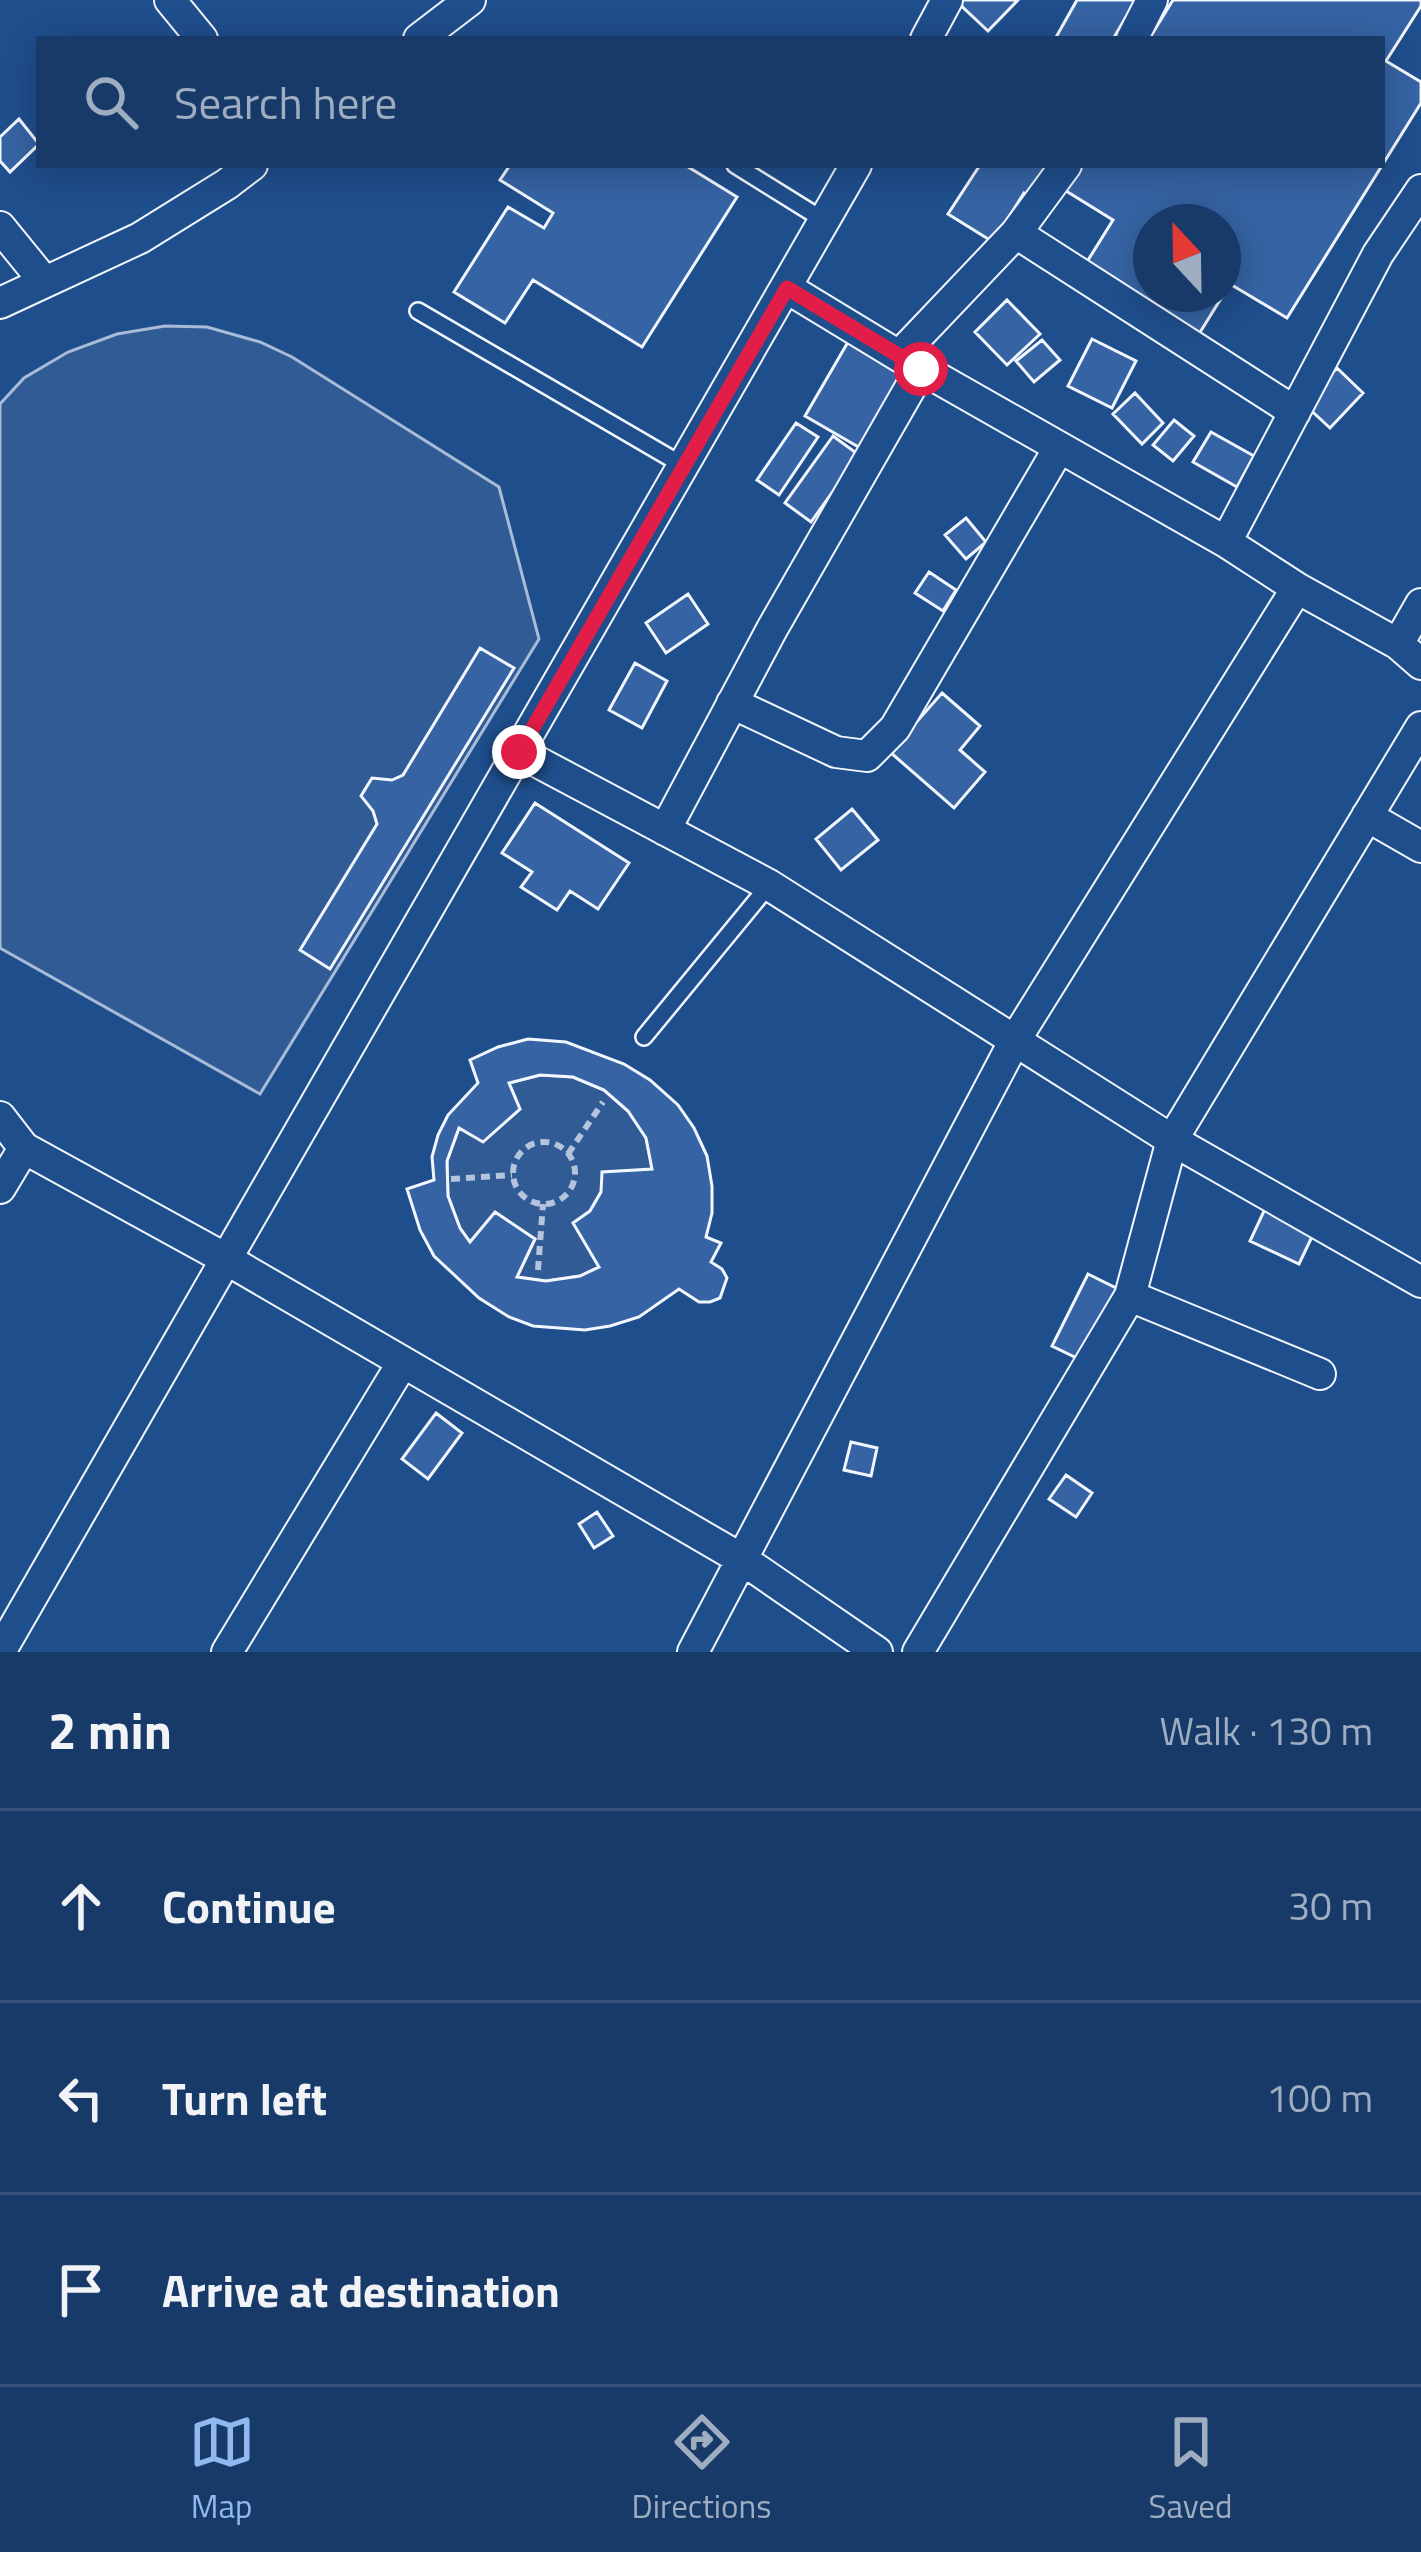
<!DOCTYPE html>
<html lang="en">
<head>
<meta charset="utf-8">
<style>
	:root { --surface:#173a69; --page:#244571; --text:#f1f3f6; --muted:#9eadc0; --line:#36547d; --accent:#90b9f0 }
	body { margin:0; font-family:"Titillium Web",sans-serif; background:var(--page); color:var(--text) }
	.compass { position:absolute; left:1133px; top:204px; width:108px; height:108px; border-radius:50%; background:var(--surface); box-shadow:0 6px 30px #0003; rotate:338deg }
	.stop { position:absolute; width:36px; height:36px; margin:-27px; border:9px solid #e11d48; border-radius:50%; background:#fff }
	.stop.end { background:#e11d48; border-color:#fff; box-shadow:0 3px 12px #0008 }
	.list { margin:0; padding:0; list-style:none }
	h2 { display:flex; justify-content:space-between; align-items:center; height:156px; margin:0; padding:0 48px; font-size:51px }
	h2 small { font-size:39px; font-weight:400; color:var(--muted) }
	.list li { display:grid; grid-template-columns:78px 1fr auto; gap:36px; align-items:center; box-sizing:border-box; height:192px; padding:0 48px; border-top:3px solid var(--line) }
	.list b { display:block; font-size:45px; white-space:nowrap }
	.list em { font-size:39px; font-style:normal; color:var(--muted) }
	.icon { flex:none; width:66px; height:66px; fill:none; stroke:currentColor; stroke-width:2; stroke-linecap:round; stroke-linejoin:round }
	.map { position:relative; flex:none; width:1421px; height:1652px; overflow:hidden }
	.search { position:absolute; background:var(--surface); box-shadow:0 6px 30px #0003; left:36px; right:36px; top:36px; height:132px; display:flex; align-items:center; gap:30px; box-sizing:border-box; padding:0 42px; border-radius:0px; color:var(--muted); font-size:45px }
	.sheet { height:732px; background:var(--surface) }
	nav { display:flex; justify-content:space-around; align-items:center; box-sizing:border-box; height:168px; border-top:3px solid var(--line); background:var(--surface); font-size:33px; color:var(--muted) }
	nav a { display:grid; justify-items:center; gap:6px }
	nav .on { color:var(--accent) }
	.map>svg:first-child { display:block }
	.built { fill:#305b95; stroke:#a8bbd7; stroke-width:3 }
	.building { fill:#3563a3; stroke:#f2f6ff; stroke-width:3; fill-rule:evenodd }
	.lines { fill:none; stroke-linecap:round; stroke-linejoin:round }
	.lane-casing { stroke:#f2f6ff; stroke-width:20 }
	.street-casing { stroke:#f2f6ff; stroke-width:34 }
	.path { stroke:#b3c4dc; stroke-width:6; stroke-dasharray:9 6; stroke-linecap:butt }
	.lane { stroke:#1f4e8c; stroke-width:15 }
	.street { stroke:#1f4e8c; stroke-width:30 }
	.route { stroke:#e11d48; stroke-width:15 }
</style>
</head>
<body>
<div class="map">
<svg width="1421" height="1652" viewBox="0 0 1421 1652">
	<rect width="100%" height="100%" fill="#1f4e8c"/>
	<path class="built" d="M165,326L207,327L260,342L292,357L499,487L539,639L260,1094L0,948V404L24,378L68,352L117,334Z
		M541,1075L573,1077L604,1090L628,1111L646,1138L652,1169L601,1192L590,1211L574,1223L599,1267L580,1276L546,1281L517,1277L535,1239L496,1213L470,1242L460,1228L448,1196L447,1161L459,1128L483,1141L520,1109L509,1083Z"/>
	<path class="building" d="M955,0H1018L988,31Z
		M1077,0H1136L1113,39H1055Z
		M1173,0H1421V6L1386,61L1421,82V103L1287,318L1230,284L1194,342L1080,273L1113,220L1058,186L1070,165H1382V39H1149ZM1151,222H1223V294H1151Z
		M19,119L39,144L10,172L0,161V137Z
		M510,165H685L737,197L642,347L533,280L505,323L454,292L508,207L544,228L553,213L500,180Z
		M980,165H1058L1035,200L1024,193L993,242L948,214Z
		M1007,300L1040,334L1007,365L975,332Z
		M1092,339L1136,361L1112,408L1068,386Z
		M1042,340L1060,360L1034,382L1016,361Z
		M848,342L906,375L862,449L805,416Z
		M1337,368L1363,393L1330,428L1303,403Z
		M1135,393L1163,423L1142,444L1113,414Z
		M1174,420L1194,436L1173,461L1153,445Z
		M796,423L818,437L779,495L757,480Z
		M1211,432L1254,456L1237,487L1193,462Z
		M833,436L859,455L811,522L785,503Z
		M966,518L986,542L966,559L945,535Z
		M929,572L956,590L943,611L915,593Z
		M688,594L708,624L666,653L646,623Z
		M480,648L514,668L330,969L300,950L377,824L373,811L361,796L372,778L392,780L403,775Z
		M635,663L667,681L642,728L609,710Z
		M942,693L980,726L960,750L985,772L954,808L890,752Z
		M535,803L629,863L598,909L570,891L557,910L521,887L532,872L502,853Z
		M852,809L878,840L841,870L816,839Z
		M528,1039L566,1042L624,1064L650,1080L678,1105L694,1128L707,1156L712,1186V1213L706,1237L721,1243L711,1262L722,1269L727,1278L720,1298L710,1302H699L679,1289L639,1317L610,1326L585,1330L533,1326L509,1317L479,1298L434,1256L420,1230L407,1189L434,1180L432,1157L438,1135L448,1115L478,1083L470,1060L498,1047ZM540,1075L573,1077L604,1090L628,1111L646,1138L652,1169L602,1172L601,1192L590,1211L573,1223L599,1267L580,1276L546,1281L517,1277L535,1239L495,1212L470,1242L460,1228L448,1196L447,1161L459,1128L483,1142L520,1109L509,1083Z
		M1271,1196L1320,1220L1299,1264L1250,1241Z
		M1088,1274L1120,1290L1085,1362L1052,1346Z
		M436,1413L462,1433L428,1479L402,1459Z
		M851,1442L877,1448L871,1476L844,1470Z
		M1066,1475L1092,1493L1076,1517L1049,1499Z
		M597,1512L613,1536L594,1548L579,1524Z"/>
	<g class="lines">
		<g class="lane-casing">
			<path id="lane" d="M735,165L825,221
				M418,311L684,466
				M644,1037L769,885"/>
		</g>
		<g class="street-casing">
			<path id="street" d="M170,0L202,39
				M419,39L470,0
				M926,39L947,0
				M1132,39L1152,0
				M0,227L44,281
				M1016,233L1295,412
				M787,288L899,356L1226,542L1297,588L1398,644L1421,664
				M0,303L140,238L227,184L252,165
				M899,356L1016,233L1066,165
				M1226,542L1378,254L1421,190
				M1398,644L1421,604
				M732,703L836,752L867,756L895,728L1059,448
				M519,752L769,885L1172,1140L1421,1282
				M1367,816L1421,847
				M665,830L772,629L921,369
				M0,1117L24,1148
				M0,1188L24,1148L226,1259L743,1560L877,1652
				M1130,1296L1320,1374
				M0,1652L856,165
				M227,1652L403,1362
				M693,1652L1015,1040L1297,588
				M918,1652L1130,1296L1172,1140L1421,727"/>
		</g>
		<path class="path" d="M513 1173a31 31 0 1 1 62 0a31 31 0 1 1-62 0Z
			M568,1154L603,1102
			M451,1179L512,1175
			M538,1270L543,1204"/>
		<use href="#lane" class="lane"/>
		<use href="#street" class="street"/>
	</g>
	<g class="lines">
		<path class="route" d="M519,752L787,288L921,369"/>
	</g>
</svg>
<svg class="compass" viewBox="-18 -18 36 36"><path d="M0-13l5 13h-10z" fill="#e53935"/><path d="M0 13l5-13h-10z" fill="#9eadc0"/></svg>
<div class="stop" style="left:921px;top:369px"></div>
<div class="stop end" style="left:519px;top:752px"></div>
<div class="search"><svg class="icon" aria-label="search" viewBox="0 0 24 24"><circle cx="10" cy="10" r="6"/><path d="M15 15l6 6"/></svg>Search here</div>
</div>
<section class="sheet">
<h2>2 min<small>Walk · 130 m</small></h2>
<ul class="list">
<li><svg class="icon" aria-label="ahead" viewBox="0 0 24 24"><path d="M12 20V5M6 11l6-6 6 6"/></svg><div><b>Continue</b></div><em>30 m</em></li>
<li><svg class="icon" aria-label="left" viewBox="0 0 24 24"><path d="M17 20v-9H6M10 6l-5 5 5 5"/></svg><div><b>Turn left</b></div><em>100 m</em></li>
<li><svg class="icon" aria-label="arrive" viewBox="0 0 24 24"><path d="M6 21V4h12l-3 4 3 4H6"/></svg><div><b>Arrive at destination</b></div></li>
</ul>
</section>
<nav>
<a class="on"><svg class="icon" aria-label="map" viewBox="0 0 24 24"><path d="M3 6l6-2 6 2 6-2v14l-6 2-6-2-6 2zM9 4v14M15 6v14"/></svg>Map</a>
<a><svg class="icon" aria-label="directions" viewBox="0 0 24 24"><path d="M12 3l9 9-9 9-9-9zM9 14v-3h6M13 9l2 2-2 2"/></svg>Directions</a>
<a><svg class="icon" aria-label="saved" viewBox="0 0 24 24"><path d="M7 4h10v16l-5-4-5 4z"/></svg>Saved</a>
</nav>
</body>
</html>
